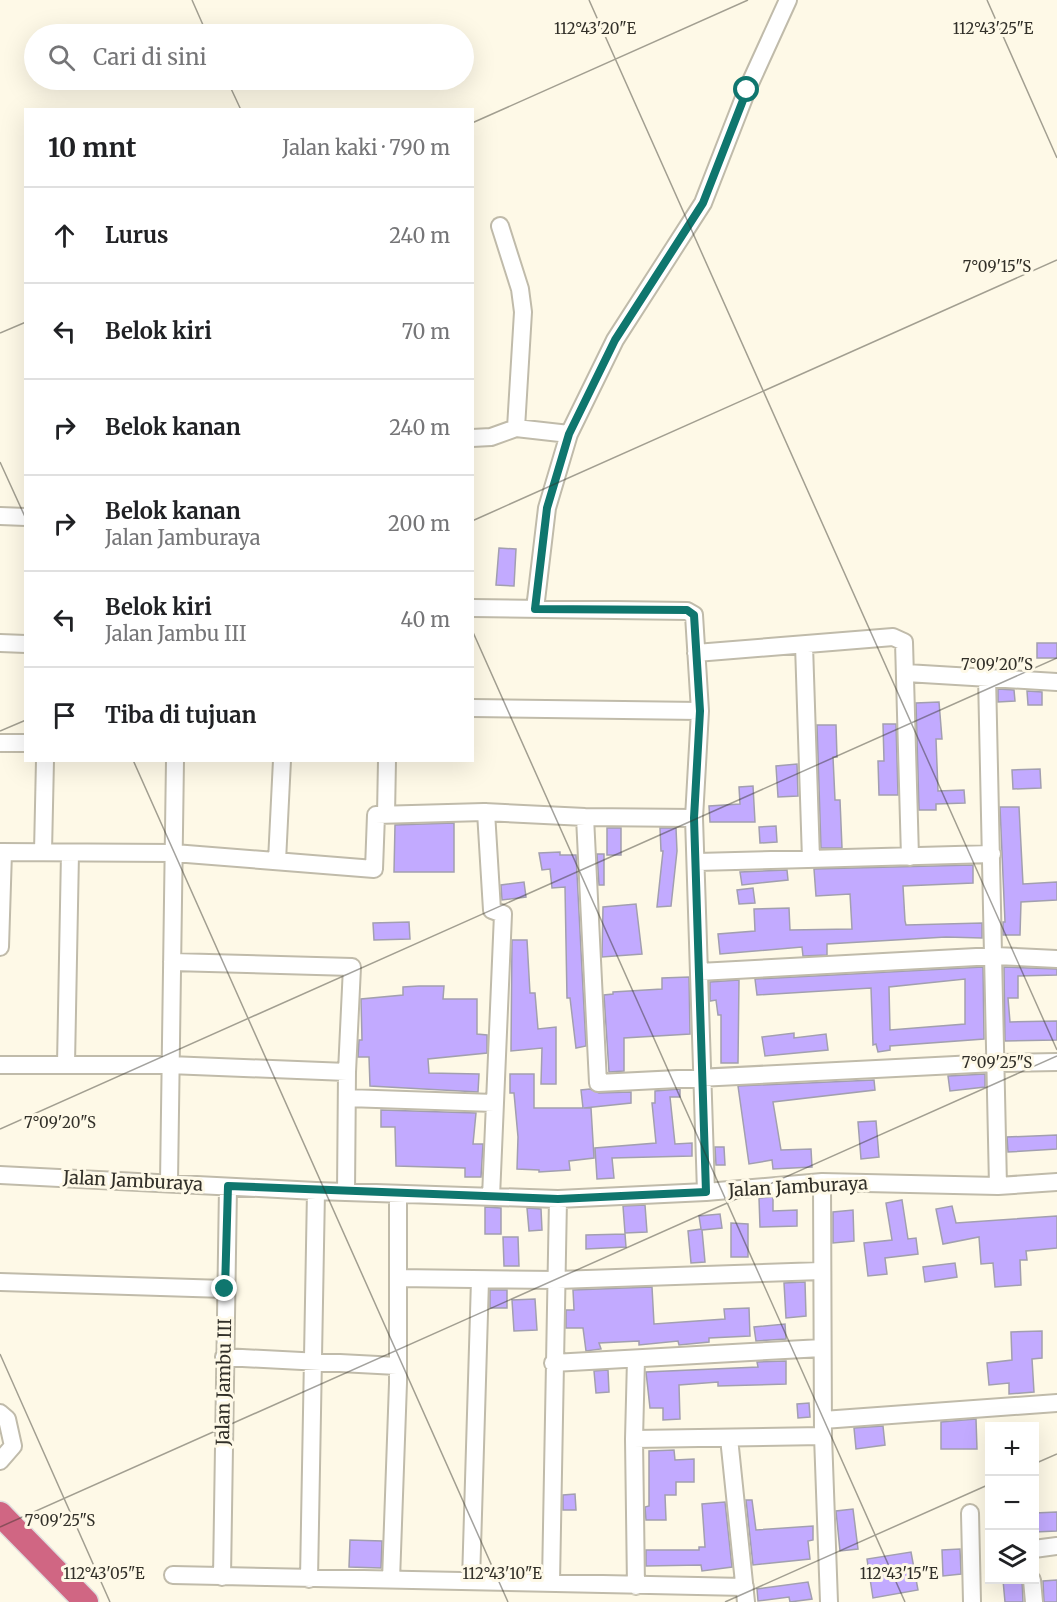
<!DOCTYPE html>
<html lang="id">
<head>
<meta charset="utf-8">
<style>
	:root { --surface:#fff; --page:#f2f2f2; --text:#202124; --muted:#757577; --line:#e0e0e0 }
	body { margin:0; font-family:Merriweather,serif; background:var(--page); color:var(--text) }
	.controls { position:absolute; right:18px; bottom:18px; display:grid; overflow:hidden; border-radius:0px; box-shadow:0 6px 24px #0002 }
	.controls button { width:54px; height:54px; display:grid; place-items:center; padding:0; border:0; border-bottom:2px solid var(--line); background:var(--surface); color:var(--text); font:30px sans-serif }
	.stop { position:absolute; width:18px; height:18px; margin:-14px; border:4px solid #0f766e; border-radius:50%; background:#fff }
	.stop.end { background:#0f766e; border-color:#fff; box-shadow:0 2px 6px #0008 }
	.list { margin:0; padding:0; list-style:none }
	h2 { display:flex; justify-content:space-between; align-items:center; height:78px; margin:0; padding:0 24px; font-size:26px }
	h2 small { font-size:20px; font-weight:400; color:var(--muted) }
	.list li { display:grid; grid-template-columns:39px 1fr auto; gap:18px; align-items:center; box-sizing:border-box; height:96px; padding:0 24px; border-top:2px solid var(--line) }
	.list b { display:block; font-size:22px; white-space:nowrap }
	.list p { margin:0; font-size:20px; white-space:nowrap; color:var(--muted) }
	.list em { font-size:20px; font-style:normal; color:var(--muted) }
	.icon { flex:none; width:33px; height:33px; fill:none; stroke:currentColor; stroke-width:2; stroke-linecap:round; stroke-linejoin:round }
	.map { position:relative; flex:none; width:1057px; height:1602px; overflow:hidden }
	.search { position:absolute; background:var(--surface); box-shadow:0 6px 24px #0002; left:24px; top:24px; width:450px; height:66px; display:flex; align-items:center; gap:15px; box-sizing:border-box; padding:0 21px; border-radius:33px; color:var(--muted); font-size:22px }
	.panel { position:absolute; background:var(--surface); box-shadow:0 6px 24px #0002; left:24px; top:108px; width:450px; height:654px; border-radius:0px }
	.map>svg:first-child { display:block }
	.building { fill:#c2aaff; stroke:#a29faf; stroke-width:1.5; fill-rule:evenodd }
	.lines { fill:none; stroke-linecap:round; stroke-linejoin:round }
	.minor-casing { stroke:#c0bbaa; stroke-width:20 }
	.highway-casing { stroke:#dededd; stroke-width:27 }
	.minor { stroke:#fff; stroke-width:16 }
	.highway { stroke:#d06683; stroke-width:24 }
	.route { stroke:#0f766e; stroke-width:8 }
	.ticks { fill:none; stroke:#323029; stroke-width:1.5; stroke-opacity:0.45 }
	.labels { text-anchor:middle; stroke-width:6; stroke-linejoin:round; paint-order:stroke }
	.street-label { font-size:18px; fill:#323029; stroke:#fef9e7 }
	.ticks-label { font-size:15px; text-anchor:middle; fill:#323029; stroke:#fef9e7; stroke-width:6; stroke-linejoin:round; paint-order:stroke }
</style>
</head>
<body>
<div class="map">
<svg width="1057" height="1602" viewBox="0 0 1057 1602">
	<rect width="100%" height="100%" fill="#fef9e7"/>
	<path class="building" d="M499,548L516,549L514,586L496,585Z
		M1037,643H1057V658H1037Z
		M998,689L1014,690L1015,701L998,702Z
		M1027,691L1042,692V705H1028Z
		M939,702L942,739H936L938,791L964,790L965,803L936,804V810H919L916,703Z
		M883,724H896L898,795H879L878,761H884Z
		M817,725H836L837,757H833L835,800H840L842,848H821Z
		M797,764L798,796L778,797L776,766Z
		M1040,769L1041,788L1013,789L1012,770Z
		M753,786L755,822H710L709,806L740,804L739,787Z
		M1000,807H1019L1023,884L1057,882V900L1021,902L1020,935H1003V922H1005Z
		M454,823V872H394L395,825Z
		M776,826L777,842L760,843L759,827Z
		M607,828H621V855H607Z
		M660,828H676L677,851L671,906L657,907L663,851H661Z
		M560,852V855H576L586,1046L576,1048L570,998H567L565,887L552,888L550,869L542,870L539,853Z
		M597,854H604V885H599Z
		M973,865V883L903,886L905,921L906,925L982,923V938L946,937L827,944V955L803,956L802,947L720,954L718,934L755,931L754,909L789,908L790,930L852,929L850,894L816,896L814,869Z
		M787,870L788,880L742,885L740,872Z
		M524,882L526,897L502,900L501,885Z
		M753,888L755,903L739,904L737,890Z
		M636,904L642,954L602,957L603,907Z
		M409,922L410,939L374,940L373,923Z
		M512,940H527L530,993H535L538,1029L556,1027V1084H541L542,1048L511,1051Z
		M983,967L984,1039L890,1046V1050L878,1052L876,1044L873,1045L871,988L757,995L755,979ZM965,979V1024L890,1030L889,987Z
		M1004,967L1057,969V975L1018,976V998H1008L1010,1022L1057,1021V1040L1005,1041Z
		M689,977L690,1034L624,1038V1071L609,1072L604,995L613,994V992L662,989V978Z
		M739,980L738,1063H721V1015H718L716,1000L710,1001V982Z
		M419,986H444L443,999H477V1034L487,1035V1053L428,1059L429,1073L479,1074L478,1092L370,1086L369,1057H358L359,1040H362L361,999L403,995V987Z
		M794,1033V1038L826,1034L828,1050L765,1056L762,1037Z
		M510,1074H534V1108H583L581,1090L590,1089L599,1093L631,1092V1103L584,1108H591L594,1158L569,1161L570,1170L539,1172V1170L517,1169L518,1137L514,1093H510Z
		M985,1074V1087L950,1091L948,1076Z
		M874,1080L875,1090L773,1102L781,1150L811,1149L812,1167L773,1169L772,1160L749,1164L738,1086Z
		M680,1089V1097H670L675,1144L692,1143V1156L612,1158L614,1178L597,1179L595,1148L656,1143L652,1103H655V1091Z
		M381,1110L476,1113L473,1144H483L481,1177H465V1168L396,1166L395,1127H381Z
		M876,1121L879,1157L861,1159L858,1122Z
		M1057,1135V1149L1008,1152L1007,1137Z
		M715,1147H724L725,1165H716Z
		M773,1197V1211L797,1210V1226L760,1227L759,1198Z
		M902,1200L908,1239L916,1238L918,1254L885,1258L887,1274L868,1276L864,1243L892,1240L886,1203Z
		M645,1205L647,1232L625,1233L623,1206Z
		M952,1206L956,1223L1057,1216V1248L1026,1251L1027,1260H1020L1021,1285L995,1287L993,1263L981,1264L979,1237L943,1244L936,1209Z
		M485,1207L501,1208V1234H485Z
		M527,1208L541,1209L542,1230L529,1231Z
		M853,1210L854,1241L833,1243V1212Z
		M720,1214L722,1228L702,1230L705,1262L691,1263L688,1231L701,1229L699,1216Z
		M731,1223L748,1224V1257H731Z
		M625,1234L626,1247L586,1249V1235Z
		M503,1237H518L519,1266H504Z
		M955,1263L957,1277L925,1282L923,1267Z
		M805,1282L806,1316L786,1318L784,1283Z
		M652,1287L654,1324L725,1319L724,1309L749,1308L750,1336L709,1338V1342L679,1345L678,1341L639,1345V1341L599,1343L601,1349L586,1351L583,1328H566V1310H574L573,1290Z
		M490,1290H507V1308H490Z
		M535,1299L537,1330L514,1331L512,1300Z
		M785,1324L786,1339L756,1341L754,1327Z
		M1042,1331V1358L1032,1359L1034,1392L1009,1394V1383L989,1385L987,1363L1012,1360L1011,1332Z
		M786,1361V1384L718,1386V1382L679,1385L680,1419L663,1420V1408H650L646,1372L758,1367L757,1362Z
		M608,1370L609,1392L596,1393L594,1371Z
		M809,1403L810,1417L798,1418L797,1404Z
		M976,1419L977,1449H941V1422Z
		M883,1426L885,1445L856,1449L854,1428Z
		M674,1450L675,1460L694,1459V1482H676V1495H665L666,1520H646L645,1507L649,1506V1451Z
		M575,1494L576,1510H563V1495Z
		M746,1500H752L756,1530L813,1526V1540L808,1541L810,1559L753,1565Z
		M725,1502L732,1567L702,1571L701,1565L646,1566V1550H699V1547H705L702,1504Z
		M853,1509L858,1549L840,1551L836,1511Z
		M1057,1512V1531L1035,1532V1513Z
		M350,1540L382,1541L381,1568L349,1567Z
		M960,1549L961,1574L943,1576L942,1550Z
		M911,1552L918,1590L873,1598L867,1559Z
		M1003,1580H1022L1023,1602H1005Z
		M1057,1580V1602H1044L1043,1581Z
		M808,1582L812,1599L790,1602L789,1597L758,1601L757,1589Z"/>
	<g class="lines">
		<g class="minor-casing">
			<path id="minor" d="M516,428L569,434
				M472,438L491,437L516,428L523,312L520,289L500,226
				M0,516L26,517
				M472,608L687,611L694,615L700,711L694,818L706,1192
				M535,609L547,508L569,434L615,340L703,203L747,90L788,0
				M0,643L26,644
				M804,645L811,859
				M696,653L893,637L904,642L910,857
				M906,673L1057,682
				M987,676L998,1186
				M472,708L700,711
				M0,743H26
				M486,812L492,910L503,914L491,1197
				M386,815L387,760
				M585,817L598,1083L995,1063L1057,1062
				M0,852L174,853L374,869L376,815L484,812L585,817L694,818
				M43,852L45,760
				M277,861L282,760
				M697,862L992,854
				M0,947L3,852
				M172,962L352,967L347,1072L346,1192
				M699,972L995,956L1057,959
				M66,1064L70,853
				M0,1065H169L347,1072
				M347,1098L494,1103
				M0,1175L316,1191L558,1199L706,1192L822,1182L998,1186L1057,1182
				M169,1182L175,760
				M822,1182L823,1436L829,1602
				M398,1278L557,1280L821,1271
				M0,1282L225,1289
				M224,1357L397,1366
				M636,1359L634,1439L636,1586
				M553,1363L822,1348
				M0,1413L7,1419L13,1446L0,1461
				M823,1420L1057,1403
				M729,1438L746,1602
				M634,1439L823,1436
				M970,1513L972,1602
				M1034,1549L1057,1546
				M173,1575L745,1587
				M222,1577L228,1187
				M309,1579L316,1191
				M391,1580L398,1383V1194
				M1032,1580L1034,1602
				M471,1581L480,1280
				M551,1582L558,1199"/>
		</g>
		<g class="highway-casing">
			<path id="highway" d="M0,1514L86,1602"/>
		</g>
		<use href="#minor" class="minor"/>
		<use href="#highway" class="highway"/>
	</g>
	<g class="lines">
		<path class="route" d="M225,1289L228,1186L558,1199L706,1192L694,818L700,711L694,615L687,610L535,609L547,508L569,434L615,340L703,203L747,90"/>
	</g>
	<path class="ticks" d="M192,0L207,34M589,0L1057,1050M987,0L1057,158M227,80L241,110M472,123L748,0M0,333L26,322M0,462L26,519M472,521L1057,260M472,630L905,1602M0,731L26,720M133,760L508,1602M0,1129L1057,658M0,1354L110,1602M1034,1464L1057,1454M0,1527L1057,1056M725,1602L990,1484"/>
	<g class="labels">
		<g class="street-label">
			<text transform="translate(133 1181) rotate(3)" y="6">Jalan Jamburaya</text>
			<text transform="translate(798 1187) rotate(-3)" y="6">Jalan Jamburaya</text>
			<text transform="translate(224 1382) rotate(-89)" y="6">Jalan Jambu III</text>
		</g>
	</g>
	<g class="ticks-label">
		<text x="595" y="34">112°43'20"E</text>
		<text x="993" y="34">112°43'25"E</text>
		<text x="997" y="272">7°09'15"S</text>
		<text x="997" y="670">7°09'20"S</text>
		<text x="997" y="1068">7°09'25"S</text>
		<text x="60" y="1128">7°09'20"S</text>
		<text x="60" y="1526">7°09'25"S</text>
		<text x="104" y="1579">112°43'05"E</text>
		<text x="502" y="1579">112°43'10"E</text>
		<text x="899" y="1579">112°43'15"E</text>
	</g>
</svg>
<div class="controls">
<button>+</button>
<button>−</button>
<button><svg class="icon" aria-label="layers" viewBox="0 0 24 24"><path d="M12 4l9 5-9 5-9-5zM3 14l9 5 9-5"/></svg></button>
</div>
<div class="stop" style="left:747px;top:90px"></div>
<div class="stop end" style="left:225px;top:1289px"></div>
<div class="search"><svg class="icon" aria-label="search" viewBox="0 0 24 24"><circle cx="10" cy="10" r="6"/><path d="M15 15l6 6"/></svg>Cari di sini</div>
<section class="panel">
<h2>10 mnt<small>Jalan kaki · 790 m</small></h2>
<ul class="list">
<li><svg class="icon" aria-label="ahead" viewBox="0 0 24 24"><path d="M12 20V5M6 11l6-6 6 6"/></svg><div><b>Lurus</b></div><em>240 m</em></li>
<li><svg class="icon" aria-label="left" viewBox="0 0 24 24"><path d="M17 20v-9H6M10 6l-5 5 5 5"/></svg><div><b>Belok kiri</b></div><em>70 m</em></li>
<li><svg class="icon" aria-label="right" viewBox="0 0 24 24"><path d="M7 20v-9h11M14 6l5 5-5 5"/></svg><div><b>Belok kanan</b></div><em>240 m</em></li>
<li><svg class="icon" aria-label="right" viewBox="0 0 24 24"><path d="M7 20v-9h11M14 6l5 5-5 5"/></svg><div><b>Belok kanan</b><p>Jalan Jamburaya</p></div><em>200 m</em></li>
<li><svg class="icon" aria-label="left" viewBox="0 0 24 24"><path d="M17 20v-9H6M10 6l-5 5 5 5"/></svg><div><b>Belok kiri</b><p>Jalan Jambu III</p></div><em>40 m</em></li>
<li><svg class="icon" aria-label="arrive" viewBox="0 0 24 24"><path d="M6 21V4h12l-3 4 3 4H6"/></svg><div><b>Tiba di tujuan</b></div></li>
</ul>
</section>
</div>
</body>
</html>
